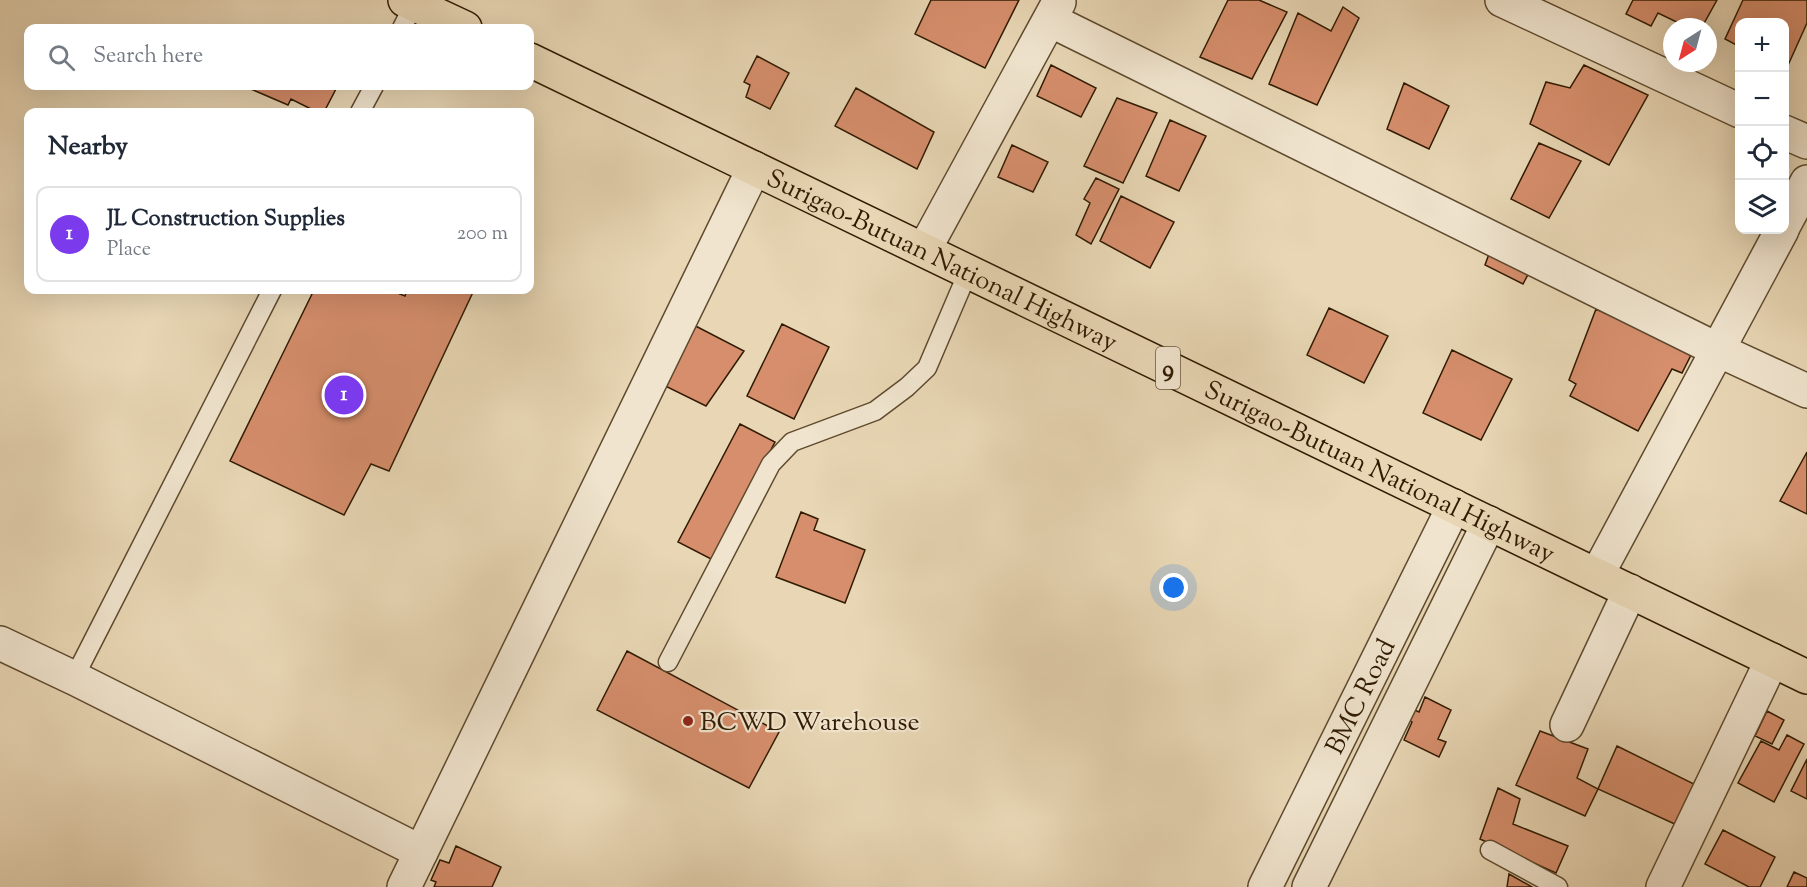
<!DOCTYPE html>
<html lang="en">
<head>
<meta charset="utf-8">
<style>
	:root { --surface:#fff; --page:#f2f2f3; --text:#1f2937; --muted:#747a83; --line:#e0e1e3; --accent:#7c3aed }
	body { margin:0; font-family:"Sorts Mill Goudy",serif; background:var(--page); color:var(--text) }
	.controls { position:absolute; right:18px; top:18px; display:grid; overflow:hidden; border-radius:12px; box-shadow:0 6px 24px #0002 }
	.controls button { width:54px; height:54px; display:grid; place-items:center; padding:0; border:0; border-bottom:2px solid var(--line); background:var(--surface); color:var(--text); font:30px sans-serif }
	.compass { position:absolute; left:1663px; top:18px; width:54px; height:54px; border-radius:50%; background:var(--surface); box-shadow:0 6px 24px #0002; rotate:216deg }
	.you { position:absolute; left:1174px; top:588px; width:21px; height:21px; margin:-15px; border:4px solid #fff; border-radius:50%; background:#1a73e8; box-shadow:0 0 0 9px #1a73e833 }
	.badge { display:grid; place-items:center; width:39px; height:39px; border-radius:50%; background:var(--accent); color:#fff; font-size:20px; font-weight:700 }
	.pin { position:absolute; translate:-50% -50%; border:3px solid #fff; box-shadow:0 2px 6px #0006 }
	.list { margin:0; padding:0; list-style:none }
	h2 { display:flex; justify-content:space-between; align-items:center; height:78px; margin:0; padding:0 24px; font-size:26px }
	h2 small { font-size:20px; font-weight:400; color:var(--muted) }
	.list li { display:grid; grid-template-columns:39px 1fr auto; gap:18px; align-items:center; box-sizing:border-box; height:96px; margin:0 12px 12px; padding:0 12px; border:2px solid var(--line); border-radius:12px }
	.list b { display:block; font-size:22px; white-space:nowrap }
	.list p { margin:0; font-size:20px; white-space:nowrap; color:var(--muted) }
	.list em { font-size:20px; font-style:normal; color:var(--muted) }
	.icon { flex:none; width:33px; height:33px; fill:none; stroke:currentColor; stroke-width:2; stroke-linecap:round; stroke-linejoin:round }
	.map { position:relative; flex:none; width:1807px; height:887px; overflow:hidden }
	.search { position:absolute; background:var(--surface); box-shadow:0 6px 24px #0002; left:24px; top:24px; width:510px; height:66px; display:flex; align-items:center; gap:15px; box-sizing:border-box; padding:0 21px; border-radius:12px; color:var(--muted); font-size:22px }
	.panel { position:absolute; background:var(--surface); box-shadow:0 6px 24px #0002; left:24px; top:108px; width:510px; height:186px; border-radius:12px }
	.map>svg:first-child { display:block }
	.building { fill:#d68e6c; stroke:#301b02; stroke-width:1.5 }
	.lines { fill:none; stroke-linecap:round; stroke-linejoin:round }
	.service-casing { stroke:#5e4a2e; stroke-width:21 }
	.minor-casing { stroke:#5e4a2e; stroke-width:36 }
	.primary-casing { stroke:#301b02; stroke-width:36 }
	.service { stroke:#f0e4ce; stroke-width:18 }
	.minor { stroke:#f0e4ce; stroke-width:33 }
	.primary { stroke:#e8d6b4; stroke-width:33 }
	.poi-dot { fill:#8f2418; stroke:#f0e4ce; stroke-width:2 }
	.labels { text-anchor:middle; stroke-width:4.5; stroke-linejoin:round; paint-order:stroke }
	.shield { fill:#f0e4ce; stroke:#6a573f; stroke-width:1.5 }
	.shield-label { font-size:24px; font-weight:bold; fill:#301b02 }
	.street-label { font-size:26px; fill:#301b02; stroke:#f0e4ce }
	.poi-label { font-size:26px; fill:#301b02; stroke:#f0e4ce; text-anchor:start }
</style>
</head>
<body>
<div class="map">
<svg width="1807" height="887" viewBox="0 0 1807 887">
	<rect width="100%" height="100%" fill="#e8d6b4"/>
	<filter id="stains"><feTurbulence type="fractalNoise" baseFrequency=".00333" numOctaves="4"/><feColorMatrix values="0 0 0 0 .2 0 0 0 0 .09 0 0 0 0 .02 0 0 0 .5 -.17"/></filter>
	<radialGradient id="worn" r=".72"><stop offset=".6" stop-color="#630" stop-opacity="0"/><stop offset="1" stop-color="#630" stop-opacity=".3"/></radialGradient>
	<path class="building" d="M931,0H1019L985,68L915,34Z
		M1228,0H1259L1287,12L1252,79L1200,57Z
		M1633,0H1717L1702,27H1687L1658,13L1651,26L1626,14Z
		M1743,0H1807V23L1785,72L1784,22H1740V47L1725,39Z
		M1343,7L1359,18L1317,105L1269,84L1298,13L1331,31Z
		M757,56L789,73L770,109L746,97L750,85L744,82Z
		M1051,65L1096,88L1081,117L1037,96Z
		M1584,65L1648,95L1609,165L1530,124L1546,82L1570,88Z
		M1404,83L1449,106L1429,149L1387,129Z
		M244,86H334L337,87L324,112H317L291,99L288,105Z
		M856,88L934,132L917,169L835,126Z
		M1117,98L1157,113L1123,183L1084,166Z
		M1170,120L1206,136L1179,191L1146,176Z
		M1539,143L1581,161L1549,218L1511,199Z
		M1012,145L1048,162L1033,192L998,177Z
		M1096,178L1119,189L1091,244L1076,235L1090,203L1084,199Z
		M1121,196L1174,222L1150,268L1100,241Z
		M1493,243L1534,263L1523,284L1485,265Z
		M314,290H390L405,296L407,290H474L389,471L371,464L344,515L230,461Z
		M1329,308L1388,336L1364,383L1307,355Z
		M1596,309L1692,353L1682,373L1672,369L1638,431L1570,396L1576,384L1569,380Z
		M684,320L744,351L706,406L653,380Z
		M782,324L829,347L794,419L747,396Z
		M1452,350L1512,379L1481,440L1423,413Z
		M740,424L775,442L713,560L678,542Z
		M1807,452V514L1780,501Z
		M801,512L818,519L814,530L865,550L845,603L776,577Z
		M627,651L779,732L749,788L597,710Z
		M1425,697L1451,710L1438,739L1446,742L1439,757L1404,740L1412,722L1405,718L1410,708L1419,712Z
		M1767,711L1784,720L1772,744L1755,736Z
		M1540,731L1588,749L1577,778L1598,789L1585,816L1516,785Z
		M1787,735L1804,744L1774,802L1738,783L1761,741L1779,750Z
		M1617,746L1698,786L1679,826L1598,789Z
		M1807,759V799L1791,791Z
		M1498,788L1520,799L1513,824L1568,846L1556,873L1480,839Z
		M1723,830L1775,857L1760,887H1749L1705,864Z
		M456,846L501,867L492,887H434L436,882L431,880L440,860L449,863Z
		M1794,872L1807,878V887H1787Z
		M1509,874L1532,887H1507Z"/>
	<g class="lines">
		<g class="service-casing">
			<path id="service" d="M402,28L414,4
				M360,112L374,86
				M668,662L771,464L792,442L875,411L907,387L927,368L968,272
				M74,678L272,290
				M1490,850L1558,887"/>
		</g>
		<g class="minor-casing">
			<g id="minor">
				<path d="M1502,0L1740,111"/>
				<path d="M1050,20L1718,350L1807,391"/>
				<path d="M1784,132L1807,142"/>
				<path d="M1784,225L1807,182"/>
				<path d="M924,250L1059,2"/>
				<path d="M1597,575L1782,230"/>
				<path d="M0,643L74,678L421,852"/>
				<path d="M1567,725L1630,591"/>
				<path d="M404,887L754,168"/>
				<path id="s1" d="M1265,887L1454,506"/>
				<path d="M1309,887L1489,523"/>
				<path d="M1663,887L1772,660"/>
			</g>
		</g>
		<g class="primary-casing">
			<g id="primary">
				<path d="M405,0L465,28"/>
				<path id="s2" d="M530,60L1807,677"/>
			</g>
		</g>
		<use href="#service" class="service"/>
		<use href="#minor" class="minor"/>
		<use href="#primary" class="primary"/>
	</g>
	<circle class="poi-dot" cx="688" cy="721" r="6"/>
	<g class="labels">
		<rect class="shield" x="1156" y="347" width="24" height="42" rx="4.5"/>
		<g class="shield-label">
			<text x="1168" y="376">9</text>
		</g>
		<g class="street-label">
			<text dy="9" stroke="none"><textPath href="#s2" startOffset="458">Surigao-Butuan National Highway</textPath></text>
			<text dy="9" stroke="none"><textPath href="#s2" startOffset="944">Surigao-Butuan National Highway</textPath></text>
			<text dy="9" stroke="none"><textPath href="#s1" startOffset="213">BMC Road</textPath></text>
		</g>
		<g class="poi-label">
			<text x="700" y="730">BCWD Warehouse</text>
		</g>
	</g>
	<rect width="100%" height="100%" filter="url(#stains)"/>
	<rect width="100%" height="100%" fill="url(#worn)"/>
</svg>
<div class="controls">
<button>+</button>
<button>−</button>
<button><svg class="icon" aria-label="locate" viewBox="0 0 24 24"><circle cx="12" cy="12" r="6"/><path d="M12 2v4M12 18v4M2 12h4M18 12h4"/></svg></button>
<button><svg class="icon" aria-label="layers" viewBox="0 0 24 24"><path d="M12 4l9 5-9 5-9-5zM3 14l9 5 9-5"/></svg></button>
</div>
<svg class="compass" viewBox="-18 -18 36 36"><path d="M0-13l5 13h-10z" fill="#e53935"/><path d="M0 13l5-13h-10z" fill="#747a83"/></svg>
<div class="you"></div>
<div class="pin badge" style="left:344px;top:395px">1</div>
<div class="search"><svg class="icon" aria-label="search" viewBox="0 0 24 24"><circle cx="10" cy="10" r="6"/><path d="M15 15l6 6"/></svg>Search here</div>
<section class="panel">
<h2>Nearby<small></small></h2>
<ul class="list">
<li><span class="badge">1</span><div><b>JL Construction Supplies</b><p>Place</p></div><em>200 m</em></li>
</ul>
</section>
</div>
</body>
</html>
